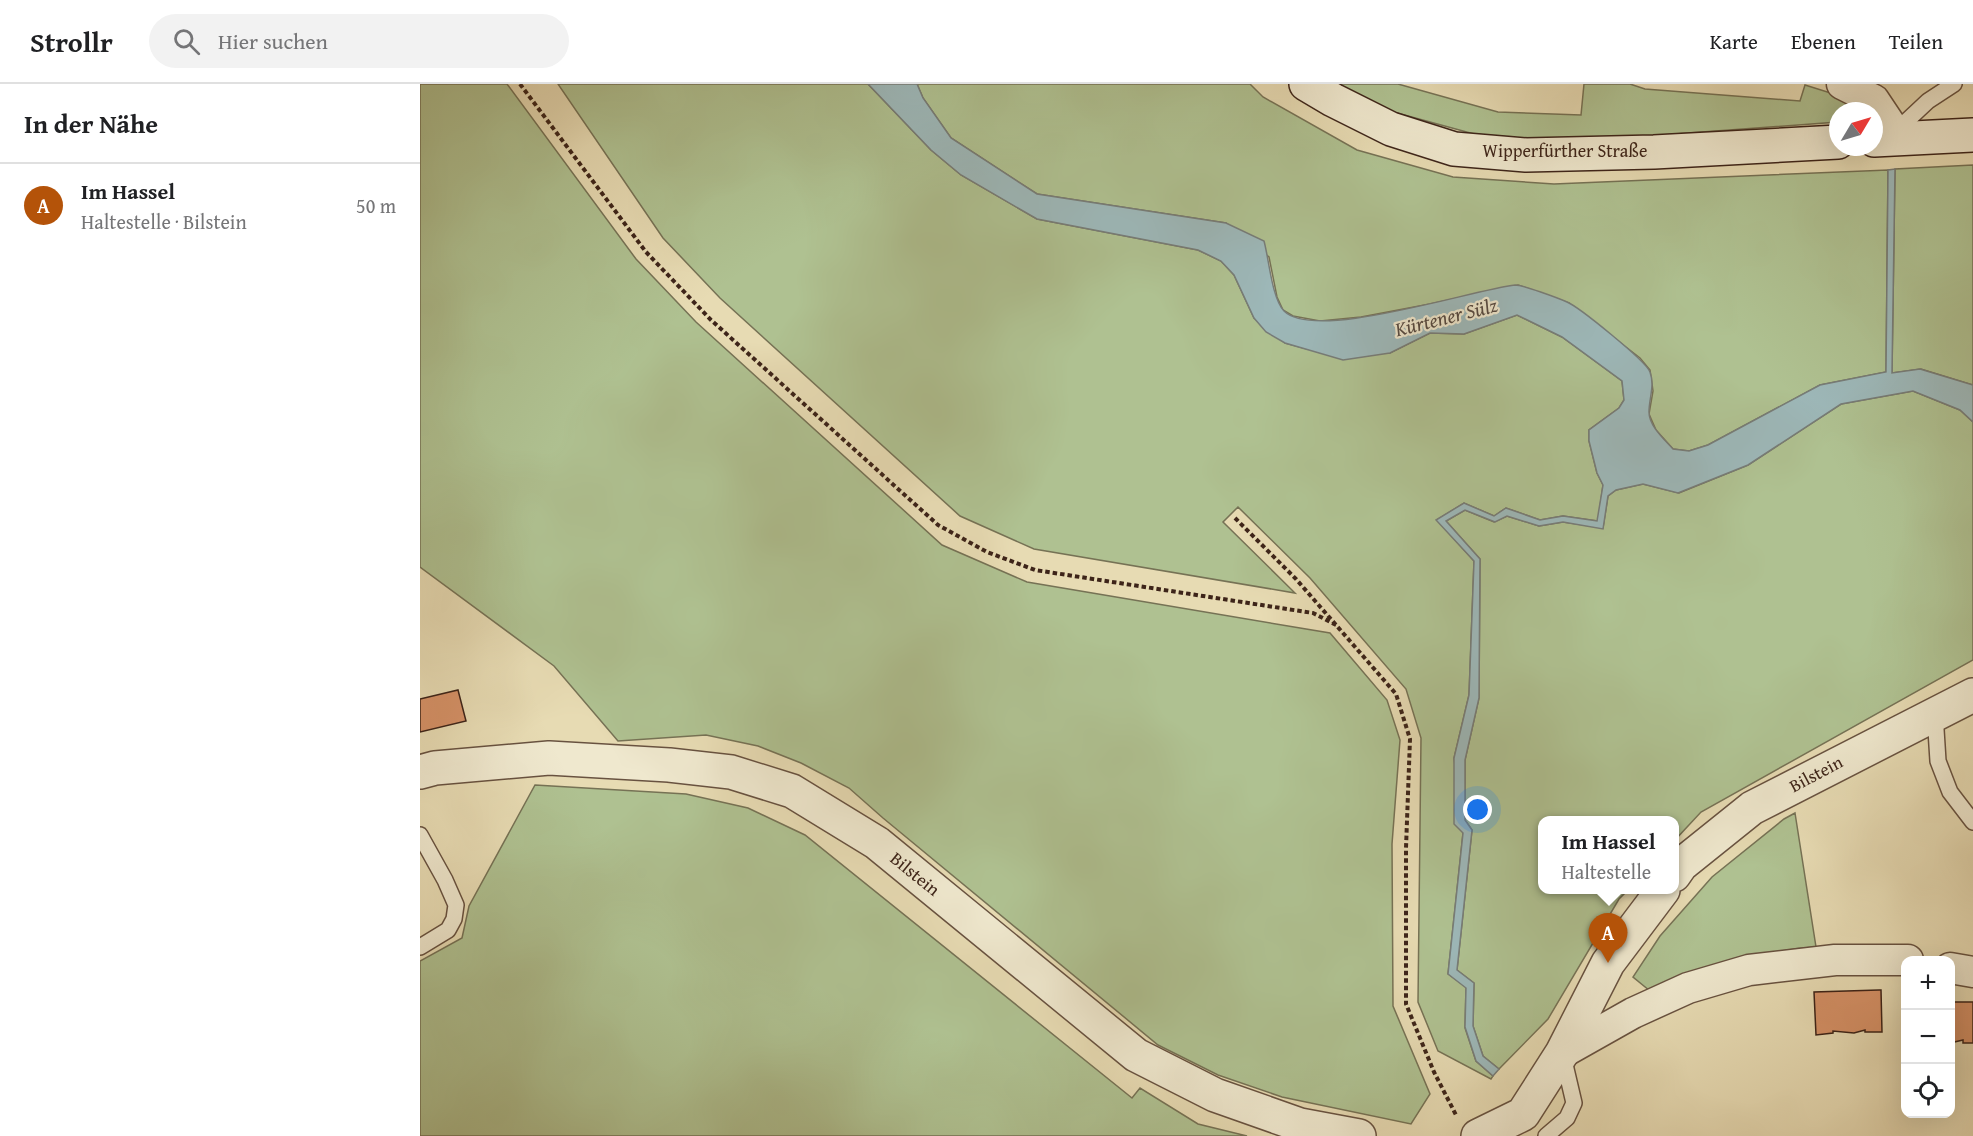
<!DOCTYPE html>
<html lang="de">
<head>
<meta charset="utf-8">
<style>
	:root { --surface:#fff; --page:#f2f2f2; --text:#202124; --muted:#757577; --line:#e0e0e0; --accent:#b45309 }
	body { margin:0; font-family:"Gentium Book Plus",serif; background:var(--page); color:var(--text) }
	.controls { position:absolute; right:18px; bottom:18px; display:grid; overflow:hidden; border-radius:12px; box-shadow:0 6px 24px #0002 }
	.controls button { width:54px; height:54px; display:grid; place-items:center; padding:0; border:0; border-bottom:2px solid var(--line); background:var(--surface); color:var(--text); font:30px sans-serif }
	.compass { position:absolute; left:1409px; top:18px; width:54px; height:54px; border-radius:50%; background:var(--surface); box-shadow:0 6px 24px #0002; rotate:52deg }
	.you { position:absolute; left:1058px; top:726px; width:21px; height:21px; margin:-15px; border:4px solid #fff; border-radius:50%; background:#1a73e8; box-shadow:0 0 0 9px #1a73e833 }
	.badge { display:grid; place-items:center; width:39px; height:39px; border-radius:50%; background:var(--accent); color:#fff; font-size:20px; font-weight:700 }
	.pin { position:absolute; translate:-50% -50px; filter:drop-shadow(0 2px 3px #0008) }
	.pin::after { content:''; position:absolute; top:32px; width:21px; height:18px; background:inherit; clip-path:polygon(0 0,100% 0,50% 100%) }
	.popup { position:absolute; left:1118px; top:732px; width:141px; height:78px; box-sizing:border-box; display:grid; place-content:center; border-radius:12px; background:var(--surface); filter:drop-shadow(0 2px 4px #0005); font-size:20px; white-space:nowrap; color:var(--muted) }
	.popup b { font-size:22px; color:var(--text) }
	.popup::after { content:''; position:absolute; left:50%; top:100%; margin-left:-12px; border:12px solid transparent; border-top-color:var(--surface) }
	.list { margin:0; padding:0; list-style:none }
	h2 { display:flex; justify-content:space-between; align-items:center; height:78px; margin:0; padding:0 24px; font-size:26px }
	h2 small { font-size:20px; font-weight:400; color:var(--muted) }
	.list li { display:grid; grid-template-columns:39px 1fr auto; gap:18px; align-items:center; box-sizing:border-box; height:84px; padding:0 24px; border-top:2px solid var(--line) }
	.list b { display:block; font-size:22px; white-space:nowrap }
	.list p { margin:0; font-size:20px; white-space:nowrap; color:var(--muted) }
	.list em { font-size:20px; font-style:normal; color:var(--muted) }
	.icon { flex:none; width:33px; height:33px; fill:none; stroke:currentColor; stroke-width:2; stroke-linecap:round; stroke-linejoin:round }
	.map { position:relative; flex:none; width:1553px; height:1052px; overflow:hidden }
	header { display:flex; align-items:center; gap:36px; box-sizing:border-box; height:84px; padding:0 30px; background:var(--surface); border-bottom:2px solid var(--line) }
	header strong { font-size:28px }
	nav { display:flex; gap:33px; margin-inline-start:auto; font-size:21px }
	.search { width:420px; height:54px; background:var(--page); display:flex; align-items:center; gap:15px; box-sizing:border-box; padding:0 21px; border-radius:33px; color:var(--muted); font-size:22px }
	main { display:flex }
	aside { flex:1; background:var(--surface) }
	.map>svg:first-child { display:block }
	.green { fill:#afc191; stroke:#767255; stroke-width:1.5 }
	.water { fill:#9db8b9; stroke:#777d79; stroke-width:1.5 }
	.building { fill:#d59167; stroke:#3d2419; stroke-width:1.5 }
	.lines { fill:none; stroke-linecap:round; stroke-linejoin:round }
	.service-casing { stroke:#685240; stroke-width:18 }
	.minor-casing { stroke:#685240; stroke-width:33 }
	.tertiary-casing { stroke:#685240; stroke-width:36 }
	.secondary-casing { stroke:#3d2419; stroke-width:36 }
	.path { stroke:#3d2419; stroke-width:4; stroke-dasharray:4.5 3; stroke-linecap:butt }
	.service { stroke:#efe8ce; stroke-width:15 }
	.minor { stroke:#efe8ce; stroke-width:30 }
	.tertiary { stroke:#efe8ce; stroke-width:33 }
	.secondary { stroke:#efe8ce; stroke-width:33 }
	.labels { text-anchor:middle; stroke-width:4.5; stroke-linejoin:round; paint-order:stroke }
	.street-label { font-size:18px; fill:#3d2419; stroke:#efe8ce }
	.water-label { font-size:20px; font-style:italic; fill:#554941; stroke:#efe8ce }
</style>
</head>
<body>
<header>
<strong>Strollr</strong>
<div class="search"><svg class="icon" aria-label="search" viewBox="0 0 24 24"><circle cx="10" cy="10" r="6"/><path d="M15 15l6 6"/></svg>Hier suchen</div>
<nav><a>Karte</a><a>Ebenen</a><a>Teilen</a></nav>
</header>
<main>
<aside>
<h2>In der Nähe<small></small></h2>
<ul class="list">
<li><span class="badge">A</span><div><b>Im Hassel</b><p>Haltestelle · Bilstein</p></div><em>50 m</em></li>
</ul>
</aside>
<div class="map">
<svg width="1553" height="1052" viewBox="0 0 1553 1052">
	<rect width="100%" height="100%" fill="#e7dbb3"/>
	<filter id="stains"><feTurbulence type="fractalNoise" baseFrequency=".00333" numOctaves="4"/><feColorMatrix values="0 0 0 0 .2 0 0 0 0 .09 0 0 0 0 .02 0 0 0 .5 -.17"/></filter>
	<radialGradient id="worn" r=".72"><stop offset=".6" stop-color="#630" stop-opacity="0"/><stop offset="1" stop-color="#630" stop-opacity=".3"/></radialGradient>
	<path class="green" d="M0,0H87L216,175L276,238L522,461L607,498L910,549L967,616L980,656L972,760L973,922L1010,1010L991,1040L862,1013L798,991L738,961L463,734L429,704L381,679L338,662L286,651L198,657L134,582L0,483Z
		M138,0H448L511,66L541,91L617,135L778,166L801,177L814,191L834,234L865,259L887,265L970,269L1010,249L1044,250L1097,231L1142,253L1202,297L1204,316L1199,324L1169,346V357L1177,389L1183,401L1178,437L1143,432L1120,436L1086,424L1074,432L1044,419L1017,436L1054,477L1049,611L1034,674L1043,749L1028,890L1046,903L1045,944L1056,977L1073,992L1071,995L1018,967L998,918L1001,654L986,605L890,494L818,423L803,438L875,509L614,465L540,432L300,214L243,154Z
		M497,0H830L843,13L937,66L1033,93L1134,100L1468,86L1466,288L1400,301L1288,361L1269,367L1253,365L1236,346L1229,330L1233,307L1230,286L1220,274L1149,219L1098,201L1010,220L941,233L900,237L873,232L863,226L857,213L849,173L806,139L617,110L531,54L503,14Z
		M917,0H978L1078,28L1161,31L1164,0H1210L1225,5L1380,17L1385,1L1430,15L1435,27H1418V38L1146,58L1054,50L966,26Z
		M1553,81V301L1501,285L1472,289L1475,85Z
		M1493,307L1540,326L1553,338V576L1281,728L1254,757V736H1122V806H1208L1199,815L1128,935L1079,985L1063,972L1053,942L1054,899L1037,886L1052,746L1045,736V676L1059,614L1060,475L1026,437L1045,426L1074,438L1087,432L1119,442L1143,438L1183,444L1188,412L1196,406L1223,400L1259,409L1328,381L1421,320Z
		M115,701L266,710L328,724L385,751L712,1014L720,1004L778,1040L827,1052H0V877L42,854L49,822Z
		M1375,729L1396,863C1339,866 1283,887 1230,907L1213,893L1240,852L1292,793L1364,735Z"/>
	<path class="water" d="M448,0H497L503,14L531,54L617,110L806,139L844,157C849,175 852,215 864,227C895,258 1051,206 1095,201C1103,201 1138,214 1147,218C1159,223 1226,277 1230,288C1235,302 1229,314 1229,328C1229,342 1244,355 1253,365L1269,367L1288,361L1400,301L1466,288L1468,86L1475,85L1472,289L1500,285L1553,301V338L1540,326L1493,307L1421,320L1328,381L1258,409L1223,400L1196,406L1188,412L1183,445L1143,438L1119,442L1087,432L1075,438L1045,426L1026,437L1060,475L1059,614L1045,676V736L1052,746L1037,886L1054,899L1053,942L1063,972L1079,985L1073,992L1056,977L1045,943L1046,904L1028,890L1043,749L1034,740V674L1049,611L1054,477L1016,436L1044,419L1074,432L1086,424L1120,436L1143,432L1177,437L1183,401L1177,389L1169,357V346L1199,324L1204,316L1202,297L1142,253L1097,231L1044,250L1010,249L970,269L923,276L865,259L846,248L834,234L814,191L801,177L778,166L617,135L541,91L511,66Z"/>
	<path class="building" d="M38,606L46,637L0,648V615Z
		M1459,906H1461L1462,948H1445V946L1434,949L1413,947V949L1396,951L1394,908Z
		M1530,918H1553V959H1543V956L1530,959Z"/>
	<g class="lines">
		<g class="service-casing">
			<path id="service" d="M1476,47L1508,17L1534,0
				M1515,630L1518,677L1530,708L1553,738
				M0,751L25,796L36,821L34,835L28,846L0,863
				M1126,1052L1147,1034L1154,1019L1143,972"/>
		</g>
		<g class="minor-casing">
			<path id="minor" d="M1422,0L1454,16L1480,55
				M1530,884L1553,888
				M1142,969L1213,929L1268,904L1329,886L1415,876H1488"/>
		</g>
		<g class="tertiary-casing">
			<path id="tertiary" d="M0,688L15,684L129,674L249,681L311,688L372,707L457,759L716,971L795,1011L880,1041L939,1052
				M1254,791L1261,781L1332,724L1553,611
				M1058,1052L1103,1030L1142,969L1188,879L1243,806"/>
		</g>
		<g class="secondary-casing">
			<path id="secondary" d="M886,0L913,16L971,45L1034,65L1106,71L1234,68L1418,58
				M1454,56L1553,51"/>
		</g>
		<path class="path" d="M100,0L226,168L291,236L518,441L567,468L615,486L893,529L918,542
			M815,434L876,495L976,610L990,655L986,764V920L1014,988L1037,1033"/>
		<use href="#service" class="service"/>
		<use href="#minor" class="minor"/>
		<use href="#tertiary" class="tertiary"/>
		<use href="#secondary" class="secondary"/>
	</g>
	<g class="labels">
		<g class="street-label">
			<text x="1145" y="73">Wipperfürther Straße</text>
			<text transform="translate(1396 690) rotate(-28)" y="6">Bilstein</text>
			<text transform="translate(495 790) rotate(39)" y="6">Bilstein</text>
		</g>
		<g class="water-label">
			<text transform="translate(1026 233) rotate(-14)" y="7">Kürtener Sülz</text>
		</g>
	</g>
	<rect width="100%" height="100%" filter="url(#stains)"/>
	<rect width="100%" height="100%" fill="url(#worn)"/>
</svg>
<div class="controls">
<button>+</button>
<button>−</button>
<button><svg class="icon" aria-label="locate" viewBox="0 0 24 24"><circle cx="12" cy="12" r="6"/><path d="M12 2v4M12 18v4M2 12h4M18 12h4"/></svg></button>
</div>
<svg class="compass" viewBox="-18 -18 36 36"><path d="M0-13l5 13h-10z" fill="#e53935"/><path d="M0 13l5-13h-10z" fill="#757577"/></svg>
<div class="you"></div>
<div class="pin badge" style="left:1188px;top:879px">A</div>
<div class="popup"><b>Im Hassel</b>Haltestelle</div>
</div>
</main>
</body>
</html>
